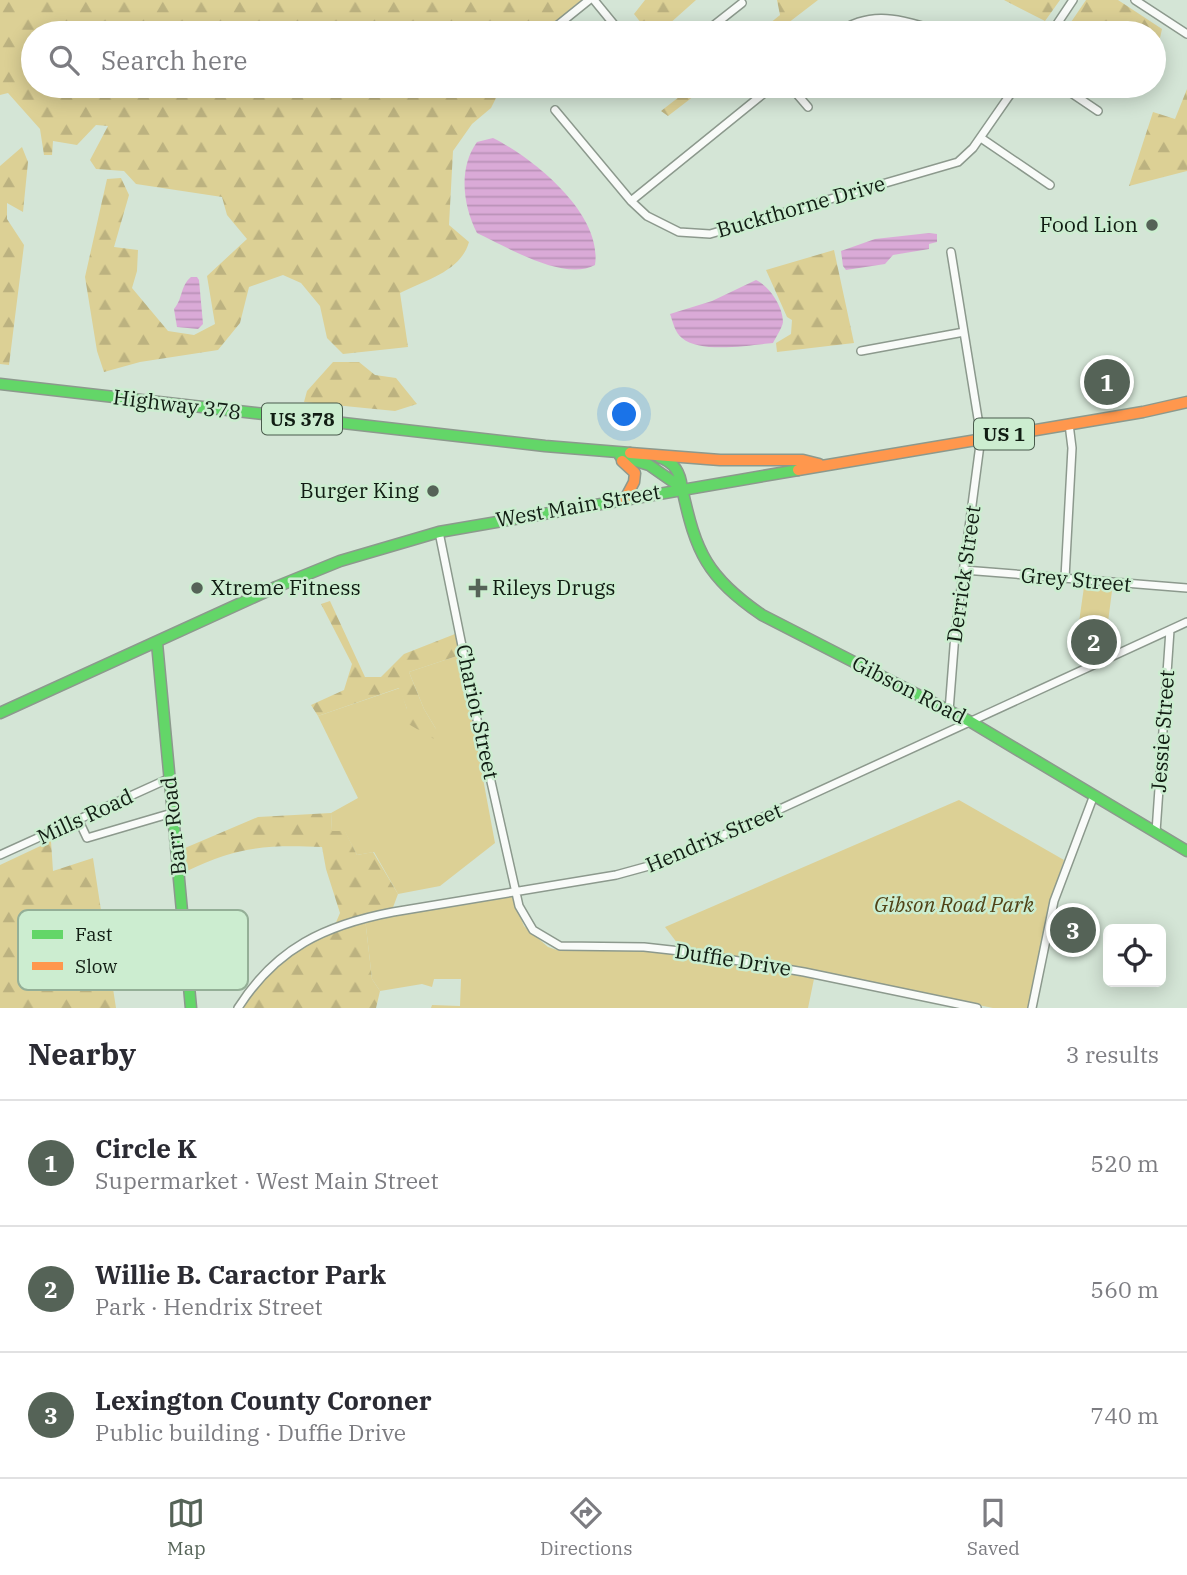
<!DOCTYPE html>
<html lang="en">
<head>
<meta charset="utf-8">
<style>
	:root { --surface:#fff; --page:#f7f7f7; --text:#2b2b33; --muted:#7c7c81; --line:#e1e1e2; --accent:#556357 }
	body { margin:0; font-family:"IBM Plex Serif",serif; background:var(--page); color:var(--text) }
	.controls { position:absolute; right:21px; bottom:21px; display:grid; overflow:hidden; border-radius:10px; box-shadow:0 4px 18px #0003 }
	.controls button { width:63px; height:63px; display:grid; place-items:center; padding:0; border:0; border-bottom:2px solid var(--line); background:var(--surface); color:var(--text); font:35px sans-serif }
	.you { position:absolute; left:625px; top:415px; width:24px; height:24px; margin:-18px; border:5px solid #fff; border-radius:50%; background:#1a73e8; box-shadow:0 0 0 10px #1a73e833 }
	.badge { display:grid; place-items:center; width:46px; height:46px; border-radius:50%; background:var(--accent); color:#fff; font-size:23px; font-weight:700 }
	.pin { position:absolute; translate:-50% -50%; border:4px solid #fff; box-shadow:0 2px 7px #0006 }
	.list { margin:0; padding:0; list-style:none }
	h2 { display:flex; justify-content:space-between; align-items:center; height:91px; margin:0; padding:0 28px; font-size:30px }
	h2 small { font-size:23px; font-weight:400; color:var(--muted) }
	.list li { display:grid; grid-template-columns:46px 1fr auto; gap:21px; align-items:center; box-sizing:border-box; height:126px; padding:0 28px; border-top:2px solid var(--line) }
	.list b { display:block; font-size:26px; white-space:nowrap }
	.list p { margin:0; font-size:23px; white-space:nowrap; color:var(--muted) }
	.list em { font-size:23px; font-style:normal; color:var(--muted) }
	.icon { flex:none; width:38px; height:38px; fill:none; stroke:currentColor; stroke-width:2; stroke-linecap:round; stroke-linejoin:round }
	.map { position:relative; flex:none; width:1187px; height:1008px; overflow:hidden }
	.search { position:absolute; background:var(--surface); box-shadow:0 4px 18px #0003; left:21px; right:21px; top:21px; height:77px; display:flex; align-items:center; gap:18px; box-sizing:border-box; padding:0 24px; border-radius:38px; color:var(--muted); font-size:26px }
	.sheet { height:469px; background:var(--surface) }
	nav { display:flex; justify-content:space-around; align-items:center; box-sizing:border-box; height:98px; border-top:2px solid var(--line); background:var(--surface); font-size:19px; color:var(--muted) }
	nav a { display:grid; justify-items:center; gap:4px }
	nav .on { color:var(--accent) }
	.map>svg:first-child { display:block }
	.green { fill:#dcd095 }
	.forest { fill:url(#forest-firs) }
	.water { fill:url(#water-rules) }
	.lines { fill:none; stroke-linecap:round; stroke-linejoin:round }
	.street-casing { stroke:#8c998d; stroke-width:10 }
	.fast-casing { stroke:#8c998d; stroke-width:13 }
	.slow-casing { stroke:#8c998d; stroke-width:13 }
	.street { stroke:#f9fbf9; stroke-width:7 }
	.fast { stroke:#63d668; stroke-width:10 }
	.slow { stroke:#ff974d; stroke-width:10 }
	.poi-dot { fill:#556357; stroke:#ccedd0; stroke-width:2.5 }
	.labels { text-anchor:middle; stroke-width:5; stroke-linejoin:round; paint-order:stroke }
	.shield { fill:#ccedd0; stroke:#495b4c; stroke-width:2 }
	.shield-label { font-size:19px; font-weight:bold; fill:#111d13 }
	.street-label { font-size:21px; fill:#111d13; stroke:#ccedd0 }
	.poi-label { font-size:21px; fill:#111d13; stroke:#ccedd0; text-anchor:end }
	.park-label { font-size:21px; font-style:italic; fill:#504115; stroke:#ccedd0 }
	.key { fill:#ccedd0; stroke:#94af97; stroke-width:2 }
	.key-label { font-size:19px; fill:#111d13 }
</style>
</head>
<body>
<div class="map">
<svg width="1187" height="1008" viewBox="0 0 1187 1008">
	<defs>
		<pattern id="forest-firs" width="22" height="20" patternUnits="userSpaceOnUse" patternTransform="scale(1.75)"><rect width="22" height="20" fill="#dcd095"/><path d="M5 1l3.5 6h-7zM16 11l3.5 6h-7z" fill="#bcb280"/></pattern>
		<pattern id="water-rules" width="6" height="5" patternUnits="userSpaceOnUse" patternTransform="scale(1.75)"><rect width="6" height="5" fill="#daaad7"/><path d="M0 2.5h6" fill="none" stroke="#ba92b8"/></pattern>
	</defs>
	<rect width="100%" height="100%" fill="#d4e5d6"/>
	<path class="green" d="M1085,580L1113,583L1103,661L1086,669L1079,622Z
		M460,655L495,843L440,886L398,894L374,852L357,855L345,832L332,831L331,813L358,798L318,716L400,688L407,709L436,729L424,709L409,672Z
		M959,800L1064,860L1050,902L1028,1008H993L803,969L681,948L665,927Z
		M512,896L524,926L548,947L560,951L620,949L662,952L815,974L808,1008H431L432,1005L460,1006L461,979H434L432,987L422,984L380,991L372,979L365,918Z"/>
	<path class="forest" d="M0,0H589L548,33H33V86H502L491,108L472,124L453,151L449,225L469,242C461,271 426,280 400,293L408,347L343,354L327,338L320,306L301,283L283,275L249,287L240,323L218,350L140,362L104,372L97,351L85,277L107,179L121,178L129,195L114,247L138,250L137,271L132,288L168,331L194,335L215,324L207,276L247,239L227,215L222,197L136,184L124,171L96,169L90,160L108,126L96,125L77,145L53,141L52,155H44L40,129L8,93L0,95Z
		M645,0H696L659,33H649L634,14Z
		M777,0H818L775,33H758L780,15Z
		M1004,0H1060L1045,21Z
		M1086,0H1118L1162,29L1160,38L1154,42V33H1068L1065,31Z
		M693,86H707L668,116L661,111Z
		M1187,89V171L1129,186L1153,112L1175,119Z
		M22,147L28,162L23,212L7,203V219L24,245L9,365L0,364V166Z
		M834,250L854,343L777,352L776,343L791,334L792,320L787,317L766,270Z
		M333,362H359L375,375L396,378L417,404L395,411L304,402L307,391Z
		M330,601L365,677H381L404,654L455,634L460,655L409,672L424,709L436,729L434,739L405,722L407,709L399,688L318,716L311,705L344,690L352,664L321,604Z
		M331,813L332,831H345L357,855L373,852L398,894L392,910L365,918L372,979L380,991L376,1008H238L277,961L334,927L340,913L326,869L322,847C267,845 238,846 187,871L185,848L258,817Z
		M51,841L53,871L93,858L116,1008H0V865Z"/>
	<path class="water" d="M493,138C533,158 603,214 595,265C564,282 507,247 477,233C463,206 458,168 477,142Z
		M929,233L937,234V242L929,244V249L893,255L885,264L846,270L843,266L841,251L875,239Z
		M191,277H197L199,280L203,324L198,329L177,327L174,309C183,299 180,286 191,277Z
		M756,280C769,286 783,306 783,322C782,328 776,337 773,343C751,345 700,354 682,338C675,333 673,322 670,314L712,301Z"/>
	<g class="lines">
		<g class="street-casing">
			<path id="street" d="M594,0L621,33
				M1135,0L1187,34
				M548,33L589,0
				M704,33L742,3
				M837,33C876,6 906,23 949,33
				M1051,33L1073,0
				M790,86L808,107
				M1061,86L1098,111
				M632,91L638,86
				M555,110L631,201L647,216L679,232L710,234L958,162L973,148L1016,86
				M981,138L1050,185
				M631,201L773,86
				M861,351L964,332
				M439,532L476,715L519,906L533,930L560,946L644,947L680,951L804,972L977,1008
				M964,570L1187,588
				M1065,578L1072,448L1069,424
				M949,711L955,634L981,437L951,252
				M78,819L87,838L172,813
				M1156,832L1170,630
				M0,855L170,778
				M238,1008C276,948 325,925 393,912L616,875L667,861L1187,622
				M1032,1008L1054,901L1094,795"/>
		</g>
		<g class="fast-casing">
			<path id="fast" d="M0,384L545,446L630,453
				M620,456L649,465L682,488
				M659,457C675,463 680,472 682,488
				M682,488C696,553 707,577 762,615L971,722L1187,851
				M157,643L191,1008
				M0,713L276,587L340,561L439,532L798,470"/>
		</g>
		<g class="slow-casing">
			<path id="slow" d="M630,453L720,460H803L819,464
				M622,461L635,473L634,482L625,499
				M798,470L1143,412L1187,402"/>
		</g>
		<use href="#street" class="street"/>
		<use href="#fast" class="fast"/>
		<use href="#slow" class="slow"/>
	</g>
	<g class="poi-dot">
		<circle cx="1152" cy="225" r="7"/>
		<circle cx="433" cy="491" r="7"/>
		<circle cx="197" cy="588" r="7"/>
		<path d="M474.5 577.5h7v7h7v7h-7v7h-7v-7h-7v-7h7z"/>
	</g>
	<g class="labels">
		<g class="shield">
			<rect x="262" y="403.5" width="80" height="31" rx="5"/>
			<rect x="974" y="418.5" width="60" height="31" rx="5"/>
		</g>
		<g class="shield-label">
			<text x="302" y="426">US 378</text>
			<text x="1004" y="441">US 1</text>
		</g>
		<g class="street-label">
			<text transform="translate(801 207) rotate(-16)" y="7">Buckthorne Drive</text>
			<text transform="translate(177 405) rotate(7)" y="7">Highway 378</text>
			<text transform="translate(578 506) rotate(-10)" y="7">West Main Street</text>
			<text transform="translate(964 574) rotate(-82)" y="7">Derrick Street</text>
			<text transform="translate(1076 580) rotate(5)" y="7">Grey Street</text>
			<text transform="translate(909 690) rotate(27)" y="7">Gibson Road</text>
			<text transform="translate(477 712) rotate(78)" y="7">Chariot Street</text>
			<text transform="translate(1163 731) rotate(-86)" y="7">Jessie Street</text>
			<text transform="translate(85 817) rotate(-25)" y="7">Mills Road</text>
			<text transform="translate(174 826) rotate(-96)" y="7">Barr Road</text>
			<text transform="translate(714 838) rotate(-23)" y="7">Hendrix Street</text>
			<text transform="translate(733 960) rotate(9)" y="7">Duffie Drive</text>
		</g>
		<g class="poi-label">
			<text x="1138" y="232">Food Lion</text>
			<text x="419" y="498">Burger King</text>
			<text x="211" y="595" text-anchor="start">Xtreme Fitness</text>
			<text x="492" y="595" text-anchor="start">Rileys Drugs</text>
		</g>
		<g class="park-label">
			<text x="954" y="912">Gibson Road Park</text>
		</g>
	</g>
	<rect x="18" y="910" width="230" height="80" rx="10" class="key"/>
	<rect x="32" y="930" width="31" height="9" fill="#63d668"/>
	<rect x="32" y="962" width="31" height="8" fill="#ff974d"/>
	<g class="key-label">
		<text x="75" y="941">Fast</text>
		<text x="75" y="973">Slow</text>
	</g>
</svg>
<div class="controls">
<button><svg class="icon" aria-label="locate" viewBox="0 0 24 24"><circle cx="12" cy="12" r="6"/><path d="M12 2v4M12 18v4M2 12h4M18 12h4"/></svg></button>
</div>
<div class="you"></div>
<div class="pin badge" style="left:1107px;top:382px">1</div>
<div class="pin badge" style="left:1094px;top:642px">2</div>
<div class="pin badge" style="left:1073px;top:930px">3</div>
<div class="search"><svg class="icon" aria-label="search" viewBox="0 0 24 24"><circle cx="10" cy="10" r="6"/><path d="M15 15l6 6"/></svg>Search here</div>
</div>
<section class="sheet">
<h2>Nearby<small>3 results</small></h2>
<ul class="list">
<li><span class="badge">1</span><div><b>Circle K</b><p>Supermarket · West Main Street</p></div><em>520 m</em></li>
<li><span class="badge">2</span><div><b>Willie B. Caractor Park</b><p>Park · Hendrix Street</p></div><em>560 m</em></li>
<li><span class="badge">3</span><div><b>Lexington County Coroner</b><p>Public building · Duffie Drive</p></div><em>740 m</em></li>
</ul>
</section>
<nav>
<a class="on"><svg class="icon" aria-label="map" viewBox="0 0 24 24"><path d="M3 6l6-2 6 2 6-2v14l-6 2-6-2-6 2zM9 4v14M15 6v14"/></svg>Map</a>
<a><svg class="icon" aria-label="directions" viewBox="0 0 24 24"><path d="M12 3l9 9-9 9-9-9zM9 14v-3h6M13 9l2 2-2 2"/></svg>Directions</a>
<a><svg class="icon" aria-label="saved" viewBox="0 0 24 24"><path d="M7 4h10v16l-5-4-5 4z"/></svg>Saved</a>
</nav>
</body>
</html>
